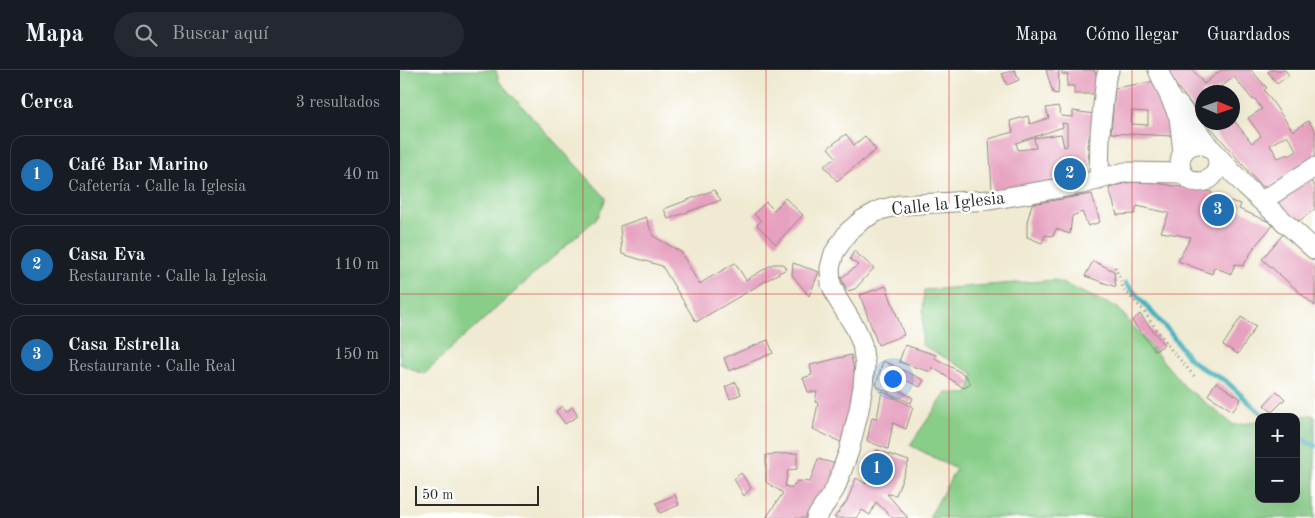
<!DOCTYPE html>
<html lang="es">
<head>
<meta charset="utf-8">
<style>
	:root { --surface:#171b24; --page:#242831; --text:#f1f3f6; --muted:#9ea1a6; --line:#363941; --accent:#1f6fb2 }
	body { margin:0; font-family:"Old Standard TT",serif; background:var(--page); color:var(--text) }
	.controls { position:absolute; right:15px; bottom:15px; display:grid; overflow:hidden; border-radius:10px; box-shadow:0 5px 20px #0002 }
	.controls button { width:45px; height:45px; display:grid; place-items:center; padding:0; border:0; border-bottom:1px solid var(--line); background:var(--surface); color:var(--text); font:25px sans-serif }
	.compass { position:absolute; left:795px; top:15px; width:45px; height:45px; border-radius:50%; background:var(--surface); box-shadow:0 5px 20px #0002; rotate:92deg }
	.scale { position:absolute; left:15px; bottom:12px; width:124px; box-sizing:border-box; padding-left:5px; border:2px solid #2b2b2b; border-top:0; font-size:14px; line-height:18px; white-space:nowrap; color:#2b2b2b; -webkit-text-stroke:4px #fff; paint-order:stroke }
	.you { position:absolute; left:492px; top:308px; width:18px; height:18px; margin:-12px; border:4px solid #fff; border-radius:50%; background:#1a73e8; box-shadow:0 0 0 8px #1a73e833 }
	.badge { display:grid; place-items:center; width:32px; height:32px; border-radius:50%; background:var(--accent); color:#fff; font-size:16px; font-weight:700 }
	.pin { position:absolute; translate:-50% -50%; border:2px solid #fff; box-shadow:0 1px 5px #0006 }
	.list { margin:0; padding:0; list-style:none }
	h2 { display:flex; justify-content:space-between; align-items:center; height:65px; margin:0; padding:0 20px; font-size:21px }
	h2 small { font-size:16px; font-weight:400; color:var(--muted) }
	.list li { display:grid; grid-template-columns:32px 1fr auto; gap:15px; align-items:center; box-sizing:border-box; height:80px; margin:0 10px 10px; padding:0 10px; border:1px solid var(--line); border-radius:15px }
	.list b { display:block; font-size:19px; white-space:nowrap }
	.list p { margin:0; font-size:16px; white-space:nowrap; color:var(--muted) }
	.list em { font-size:16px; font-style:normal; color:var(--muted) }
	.icon { flex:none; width:28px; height:28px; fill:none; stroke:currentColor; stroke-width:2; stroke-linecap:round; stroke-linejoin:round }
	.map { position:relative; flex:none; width:915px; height:448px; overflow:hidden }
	header { display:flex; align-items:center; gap:30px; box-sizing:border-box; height:70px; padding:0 25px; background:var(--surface); border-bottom:1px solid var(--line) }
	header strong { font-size:24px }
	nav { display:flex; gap:28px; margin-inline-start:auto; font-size:18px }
	.search { width:350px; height:45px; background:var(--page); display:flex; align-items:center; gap:12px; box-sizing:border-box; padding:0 18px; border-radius:28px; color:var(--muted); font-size:19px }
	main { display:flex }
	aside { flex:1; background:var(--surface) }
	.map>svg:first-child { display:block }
	.green { fill:#88ce89; stroke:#5a7c5a }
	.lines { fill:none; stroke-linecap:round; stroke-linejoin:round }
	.stream { stroke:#42b1bc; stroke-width:5 }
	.building { fill:#e6a1c0; fill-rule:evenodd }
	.minor-casing { stroke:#8e8a7e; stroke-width:21 }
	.path { stroke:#8e8a7e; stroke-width:3; stroke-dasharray:1 4; stroke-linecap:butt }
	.minor { stroke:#fff; stroke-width:19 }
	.grid { fill:none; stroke:#d62828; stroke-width:1; stroke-opacity:0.55 }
	.labels { text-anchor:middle; stroke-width:5; stroke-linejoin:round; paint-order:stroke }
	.street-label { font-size:18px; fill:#2b2b2b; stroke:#fff }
</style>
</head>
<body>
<header>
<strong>Mapa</strong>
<div class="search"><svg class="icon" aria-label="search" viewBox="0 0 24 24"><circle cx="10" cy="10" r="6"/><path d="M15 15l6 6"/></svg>Buscar aquí</div>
<nav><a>Mapa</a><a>Cómo llegar</a><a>Guardados</a></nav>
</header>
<main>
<aside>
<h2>Cerca<small>3 resultados</small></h2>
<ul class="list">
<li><span class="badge">1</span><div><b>Café Bar Marino</b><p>Cafetería · Calle la Iglesia</p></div><em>40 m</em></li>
<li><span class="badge">2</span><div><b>Casa Eva</b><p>Restaurante · Calle la Iglesia</p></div><em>110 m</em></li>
<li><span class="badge">3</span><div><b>Casa Estrella</b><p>Restaurante · Calle Real</p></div><em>150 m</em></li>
</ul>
</aside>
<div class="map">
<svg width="915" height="448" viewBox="0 0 915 448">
	<rect width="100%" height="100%" fill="#fff"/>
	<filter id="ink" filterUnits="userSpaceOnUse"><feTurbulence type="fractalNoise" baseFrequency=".02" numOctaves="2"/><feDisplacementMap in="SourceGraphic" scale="10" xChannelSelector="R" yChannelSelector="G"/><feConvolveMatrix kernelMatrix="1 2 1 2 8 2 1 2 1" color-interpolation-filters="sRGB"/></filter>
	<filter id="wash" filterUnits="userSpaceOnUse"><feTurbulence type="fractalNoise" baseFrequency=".0096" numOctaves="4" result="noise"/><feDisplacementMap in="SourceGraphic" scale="20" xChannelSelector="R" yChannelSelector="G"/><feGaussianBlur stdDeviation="1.12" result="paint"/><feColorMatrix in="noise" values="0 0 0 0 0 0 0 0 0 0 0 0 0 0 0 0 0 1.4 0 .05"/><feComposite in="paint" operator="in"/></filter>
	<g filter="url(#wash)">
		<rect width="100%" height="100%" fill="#f0ead2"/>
		<path class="green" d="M0,0H96L99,11L206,128L198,147L23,304L0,294Z
			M655,210L718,238L785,317L834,355L859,352V429H896V347L911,345L915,347V448H529L556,399L510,375L546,323L568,324L574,304L522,275L524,220Z"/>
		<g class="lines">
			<path class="stream" d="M726,213L772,265L787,286L798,296L826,311L865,347
				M896,366L915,376"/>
		</g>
		<g id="blocks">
			<path class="building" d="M615,0L619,10L607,15L602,4Z
				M646,0H659L658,24L653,23Z
				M662,0H694L698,8L696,24H674V16H667L668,4H662Z
				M767,0H793L804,14L821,0H851L867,18L864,20L893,61L908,51L915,60V89L869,117L861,116L806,52H832V48L852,73L861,66L848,48L862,39L855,29L853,30L834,7L814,22H802V48L771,9ZM887,65L897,81L889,86L888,84L878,88L870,75Z
				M870,0H885L889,5L877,14L868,2Z
				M755,11L771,41L773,66L711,63L715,18ZM732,41L748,42V55L731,54Z
				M658,36L661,46L673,47V41L695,44L687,76L692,107L592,120L589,69L613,62L610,51L628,46L630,54L649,48L646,38ZM662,53L667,54V76L664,77L661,64L634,68L636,78L618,80L616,73L663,57Z
				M446,64L454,75L465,66L476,80L437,111L424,96L436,87L428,78Z
				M737,110L812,122L811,126L841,134L839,139L874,154L855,176L843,196L835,194L831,204L814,197L812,204L778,191L791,167L761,162L769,143L737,136L735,144L717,145L709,118Z
				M910,110L915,117V139L899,151L877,136L878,129Z
				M314,120L321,130L268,149L264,139Z
				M692,124L700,152L688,156L682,142L672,146L670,164L656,159L653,166L645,165L642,173L627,167V152L632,134Z
				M385,128L403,145L376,174L357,155L361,151L354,144L366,132L374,140Z
				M246,147L253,166L281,182L299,214L335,193L346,210L373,194H383L386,199L296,252L262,196L222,184L220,156Z
				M885,162L915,189V236L862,189Z
				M454,181L474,198L455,219L447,221L441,208L458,195L450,189Z
				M693,191L714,201L716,217L685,206Z
				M393,193L419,202L409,226L392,205Z
				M486,216L504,265L478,275L460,225Z
				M740,244L764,275L755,281L732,251Z
				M841,247L856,256L838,284L823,275Z
				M368,270L373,283L329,301L324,288Z
				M505,275L536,285L535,288L565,305L571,314L564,318L532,297L531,302L499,292Z
				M451,285L455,307L445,374L413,359L418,333L415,332L417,322H408L403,308L412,305L410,295Z
				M483,291L524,310L520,317L503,309L499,320L513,328L511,333L476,316Z
				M336,312L341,324L330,329L325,317Z
				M816,312L841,329L833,341L808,325Z
				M482,321L513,337L506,359L493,353L488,379L467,371L472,347L477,348Z
				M877,321L885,329L872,342L864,335Z
				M162,336L166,342L173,337L178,346L165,354L156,341Z
				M477,380L509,391L496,425L487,424L508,448H493L476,432L470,445L462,440L456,448H434L447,431L456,408L466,414Z
				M397,383V399L388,400L385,416L392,418L397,411L410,412L418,389L440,395L409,448H366L383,423L366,412V385Z
				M341,403L351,418L344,426L334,409Z
				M275,425L279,435L260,443L256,433Z"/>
		</g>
	</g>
	<g filter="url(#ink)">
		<use href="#blocks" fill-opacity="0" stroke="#8e8a7e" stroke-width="1"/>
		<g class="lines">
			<g class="minor-casing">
				<path id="minor" d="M758,0L779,47L783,82
					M779,35L810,78
					M780 93a19 19 0 1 1 38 0a19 19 0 1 1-38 0Z
					M815,83L846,117L915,180
					M699,110L700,63L706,7L709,0
					M862,131L915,97
					M416,448L435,419L449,381L459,340L463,316L465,295L462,274L456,259L437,228L431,214L430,198L434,183L448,162L462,150L480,140L500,135L590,130L683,114L725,102L782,103"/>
			</g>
			<path class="path" d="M715,197L724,220L742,239L769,277L795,307"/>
			<use href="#minor" class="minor"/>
		</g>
	</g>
	<path class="grid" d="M183,0V448M366,0V448M549,0V448M732,0V448M0,224H915"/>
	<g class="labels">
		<g class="street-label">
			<text transform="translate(548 133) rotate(-6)" y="6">Calle la Iglesia</text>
		</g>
	</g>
</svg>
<div class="controls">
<button>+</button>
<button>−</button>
</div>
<svg class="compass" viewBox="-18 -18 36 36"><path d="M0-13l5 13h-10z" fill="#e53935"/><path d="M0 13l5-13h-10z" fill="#9ea1a6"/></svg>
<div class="scale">50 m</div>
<div class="you"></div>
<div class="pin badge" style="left:477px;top:399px">1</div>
<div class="pin badge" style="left:670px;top:104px">2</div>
<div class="pin badge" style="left:818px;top:140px">3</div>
</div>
</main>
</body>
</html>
